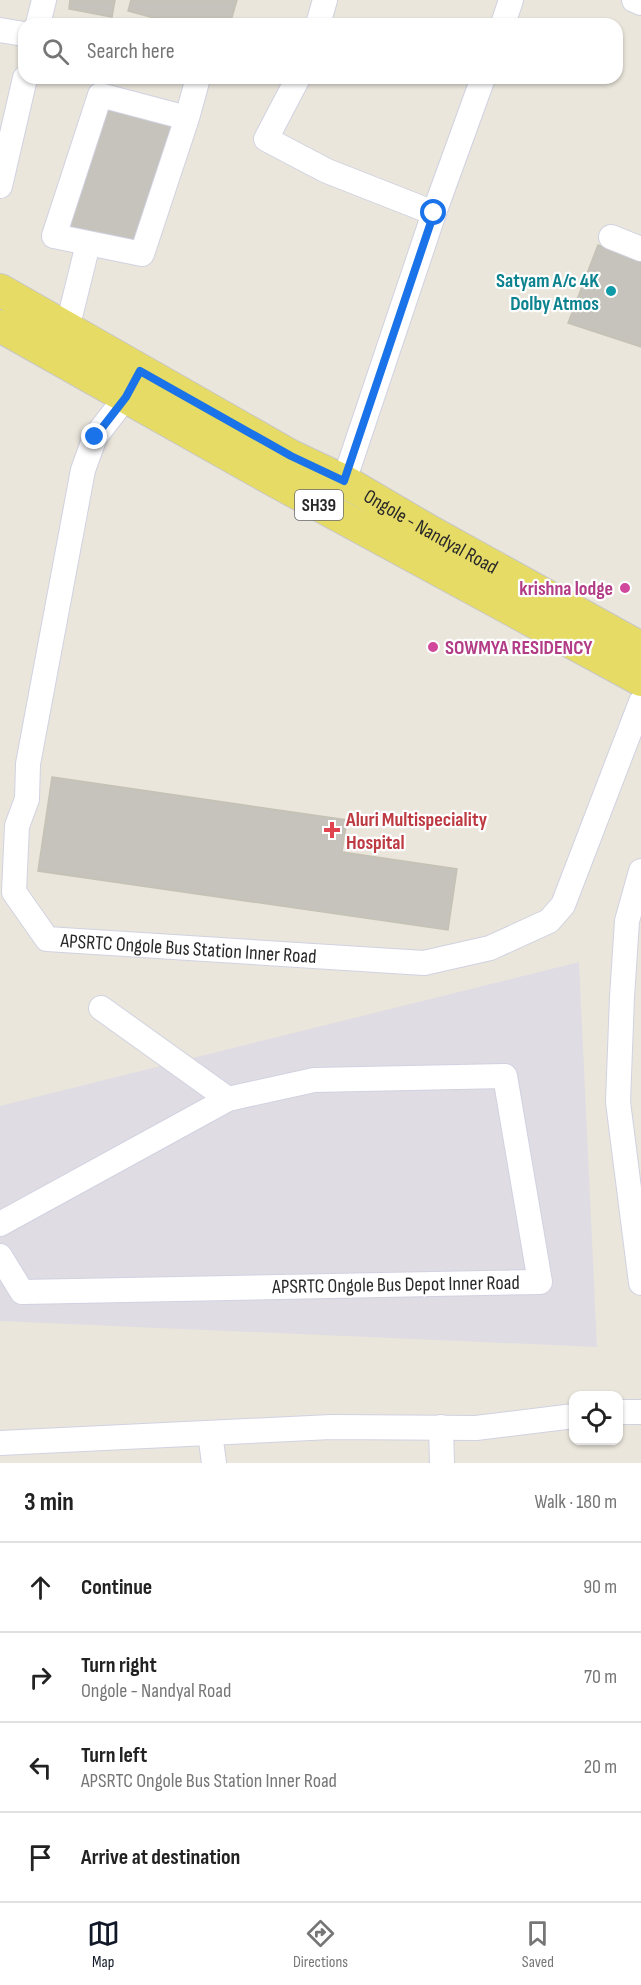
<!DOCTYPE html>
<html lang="en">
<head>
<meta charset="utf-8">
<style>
	:root { --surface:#fff; --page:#f2f2f2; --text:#222; --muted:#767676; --line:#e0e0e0; --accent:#111827 }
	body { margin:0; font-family:"Sofia Sans Condensed",sans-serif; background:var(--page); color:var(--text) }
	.controls { position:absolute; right:18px; bottom:18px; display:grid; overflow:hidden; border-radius:12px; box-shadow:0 2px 4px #0004 }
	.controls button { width:54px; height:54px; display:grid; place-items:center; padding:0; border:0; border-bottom:2px solid var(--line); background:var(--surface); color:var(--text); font:30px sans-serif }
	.stop { position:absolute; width:18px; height:18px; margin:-14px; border:4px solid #1a73e8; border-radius:50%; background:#fff }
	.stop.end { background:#1a73e8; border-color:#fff; box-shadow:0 2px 6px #0008 }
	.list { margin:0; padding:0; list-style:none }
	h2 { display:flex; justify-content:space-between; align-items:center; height:78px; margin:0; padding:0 24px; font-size:26px }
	h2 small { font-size:20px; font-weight:400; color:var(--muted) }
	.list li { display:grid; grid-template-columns:39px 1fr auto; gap:18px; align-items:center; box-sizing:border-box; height:90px; padding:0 24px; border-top:2px solid var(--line) }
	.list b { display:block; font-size:22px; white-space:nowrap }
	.list p { margin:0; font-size:20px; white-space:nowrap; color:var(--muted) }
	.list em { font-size:20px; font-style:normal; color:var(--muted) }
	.icon { flex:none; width:33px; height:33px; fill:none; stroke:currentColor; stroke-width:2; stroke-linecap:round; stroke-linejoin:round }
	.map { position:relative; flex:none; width:641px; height:1463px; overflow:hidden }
	.search { position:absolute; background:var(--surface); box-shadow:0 2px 4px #0004; left:18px; right:18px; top:18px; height:66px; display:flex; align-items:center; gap:15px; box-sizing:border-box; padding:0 21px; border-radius:18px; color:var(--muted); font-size:22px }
	.sheet { height:438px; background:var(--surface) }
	nav { display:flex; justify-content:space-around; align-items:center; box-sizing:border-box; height:84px; border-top:2px solid var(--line); background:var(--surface); font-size:16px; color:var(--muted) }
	nav a { display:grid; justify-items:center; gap:3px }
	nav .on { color:var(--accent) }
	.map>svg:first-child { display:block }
	.industrial { fill:#dfdce3 }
	.building { fill:#c5c3bb; stroke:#c5c2b5; stroke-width:1.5 }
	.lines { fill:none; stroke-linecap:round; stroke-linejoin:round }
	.minor-casing { stroke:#d1d2e1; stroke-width:26 }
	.major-casing { stroke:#c7c7c7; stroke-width:34 }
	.minor { stroke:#fff; stroke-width:24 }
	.major { stroke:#e6db65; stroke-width:32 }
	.route { stroke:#1a73e8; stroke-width:8 }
	.culture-dot { fill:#0f9aa8; stroke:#fff; stroke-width:2 }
	.hotel-dot { fill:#d1479c; stroke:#fff; stroke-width:2 }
	.health-dot { fill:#e0444e; stroke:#fff; stroke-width:2 }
	.labels { text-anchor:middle; stroke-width:4.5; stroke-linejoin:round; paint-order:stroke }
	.shield { fill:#fff; stroke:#696969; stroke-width:1.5 }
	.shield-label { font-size:18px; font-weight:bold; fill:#292929 }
	.culture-label { font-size:20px; font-weight:bold; fill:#0d838f; stroke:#fff; text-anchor:end }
	.street-label { font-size:20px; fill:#292929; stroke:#fff }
	.hotel-label { font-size:20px; font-weight:bold; fill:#b23c85; stroke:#fff; text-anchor:end }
	.health-label { font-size:20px; font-weight:bold; fill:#be3a42; stroke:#fff; text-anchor:start }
</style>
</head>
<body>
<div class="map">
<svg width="641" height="1463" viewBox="0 0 641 1463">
	<rect width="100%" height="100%" fill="#eae6dc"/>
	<path class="industrial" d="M579,962L597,1347L0,1321V1106Z"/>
	<path class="building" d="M70,0H115L112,17L69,9Z
		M131,0H237L230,24H176L128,11Z
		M104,102L178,122L138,248L61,232Z
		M598,245L641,260V347L568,323Z
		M52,777L347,820L342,852L457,869L448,930L38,871Z"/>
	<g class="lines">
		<g class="minor-casing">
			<g id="minor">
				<path d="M634,0L641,3"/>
				<path d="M38,24L44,0"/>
				<path d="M318,24L325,0"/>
				<path d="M503,24L511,0"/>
				<path d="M0,30L24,34"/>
				<path d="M298,78L266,139L327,171L434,213"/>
				<path d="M187,118L100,95L54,236L142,254L187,118L198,78"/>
				<path d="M0,186L25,78"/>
				<path d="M611,237L641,249"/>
				<path d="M67,329L88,244"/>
				<path id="s1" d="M126,397L95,437L83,470L28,764L27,799L17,826L14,892L47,939L424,963L490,948L549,921L563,905L641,702"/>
				<path d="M344,481L434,213L483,78"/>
				<path d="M641,871L627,921L622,997L618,1102L641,1283"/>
				<path d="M101,1008L228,1099"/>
				<path d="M0,1224L228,1099L314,1080L505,1076L540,1282L22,1292L0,1256"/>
				<path d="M618,1412H641"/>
				<path d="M441,1427L442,1463"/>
				<path d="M210,1433L214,1463"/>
				<path d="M0,1443L331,1427L476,1428L574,1416"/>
			</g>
		</g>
		<g class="major-casing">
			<g id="major">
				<path id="s2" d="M0,290L291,456L344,481L431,532L641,648"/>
				<path d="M0,326L275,481L641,680"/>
			</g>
		</g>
		<use href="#minor" class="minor"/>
		<use href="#major" class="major"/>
	</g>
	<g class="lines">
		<path class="route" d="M95,437L126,397L140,371L291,456L344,481L434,213"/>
	</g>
	<circle class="culture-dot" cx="611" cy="291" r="6"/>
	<g class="hotel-dot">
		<circle cx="625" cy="588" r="6"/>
		<circle cx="433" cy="647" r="6"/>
	</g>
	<path class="health-dot" d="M329 821h6v6h6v6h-6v6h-6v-6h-6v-6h6z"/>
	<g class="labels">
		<rect class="shield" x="295" y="490" width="48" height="30" rx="4.5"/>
		<g class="shield-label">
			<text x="319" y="511">SH39</text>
		</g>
		<g class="culture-label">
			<text x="599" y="287">Satyam A/c 4K<tspan x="599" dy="23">Dolby Atmos</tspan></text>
		</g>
		<g class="street-label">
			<text dy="7" stroke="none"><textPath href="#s2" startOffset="494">Ongole - Nandyal Road</textPath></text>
			<text dy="7" stroke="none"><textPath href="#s1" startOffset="714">APSRTC Ongole Bus Station Inner Road</textPath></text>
			<text transform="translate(396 1284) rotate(-1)" y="7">APSRTC Ongole Bus Depot Inner Road</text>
		</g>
		<g class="hotel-label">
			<text x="613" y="595">krishna lodge</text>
			<text x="445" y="654" text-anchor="start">SOWMYA RESIDENCY</text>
		</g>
		<g class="health-label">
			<text x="346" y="826">Aluri Multispeciality<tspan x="346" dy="23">Hospital</tspan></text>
		</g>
	</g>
</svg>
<div class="controls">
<button><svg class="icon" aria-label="locate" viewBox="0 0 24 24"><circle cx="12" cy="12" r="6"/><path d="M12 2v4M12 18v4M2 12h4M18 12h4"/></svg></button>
</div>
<div class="stop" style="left:434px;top:213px"></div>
<div class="stop end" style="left:95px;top:437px"></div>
<div class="search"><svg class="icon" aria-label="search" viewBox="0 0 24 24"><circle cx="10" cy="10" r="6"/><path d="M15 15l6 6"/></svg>Search here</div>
</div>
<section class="sheet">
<h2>3 min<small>Walk · 180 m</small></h2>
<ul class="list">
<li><svg class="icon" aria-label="ahead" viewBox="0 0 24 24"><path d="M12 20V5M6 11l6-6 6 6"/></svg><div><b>Continue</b></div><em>90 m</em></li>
<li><svg class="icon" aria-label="right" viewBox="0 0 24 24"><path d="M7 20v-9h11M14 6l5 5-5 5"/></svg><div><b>Turn right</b><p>Ongole - Nandyal Road</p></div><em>70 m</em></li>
<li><svg class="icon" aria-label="left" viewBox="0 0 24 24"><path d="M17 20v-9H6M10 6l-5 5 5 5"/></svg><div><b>Turn left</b><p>APSRTC Ongole Bus Station Inner Road</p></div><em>20 m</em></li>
<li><svg class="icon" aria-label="arrive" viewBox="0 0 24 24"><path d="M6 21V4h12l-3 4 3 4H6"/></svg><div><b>Arrive at destination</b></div></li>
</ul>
</section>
<nav>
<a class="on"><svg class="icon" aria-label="map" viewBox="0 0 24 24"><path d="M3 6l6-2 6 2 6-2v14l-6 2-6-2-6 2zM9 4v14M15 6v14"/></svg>Map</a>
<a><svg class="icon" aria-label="directions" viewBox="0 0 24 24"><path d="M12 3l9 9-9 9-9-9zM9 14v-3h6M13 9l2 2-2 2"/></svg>Directions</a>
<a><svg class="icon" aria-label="saved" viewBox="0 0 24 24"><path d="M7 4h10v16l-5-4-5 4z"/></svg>Saved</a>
</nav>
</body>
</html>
